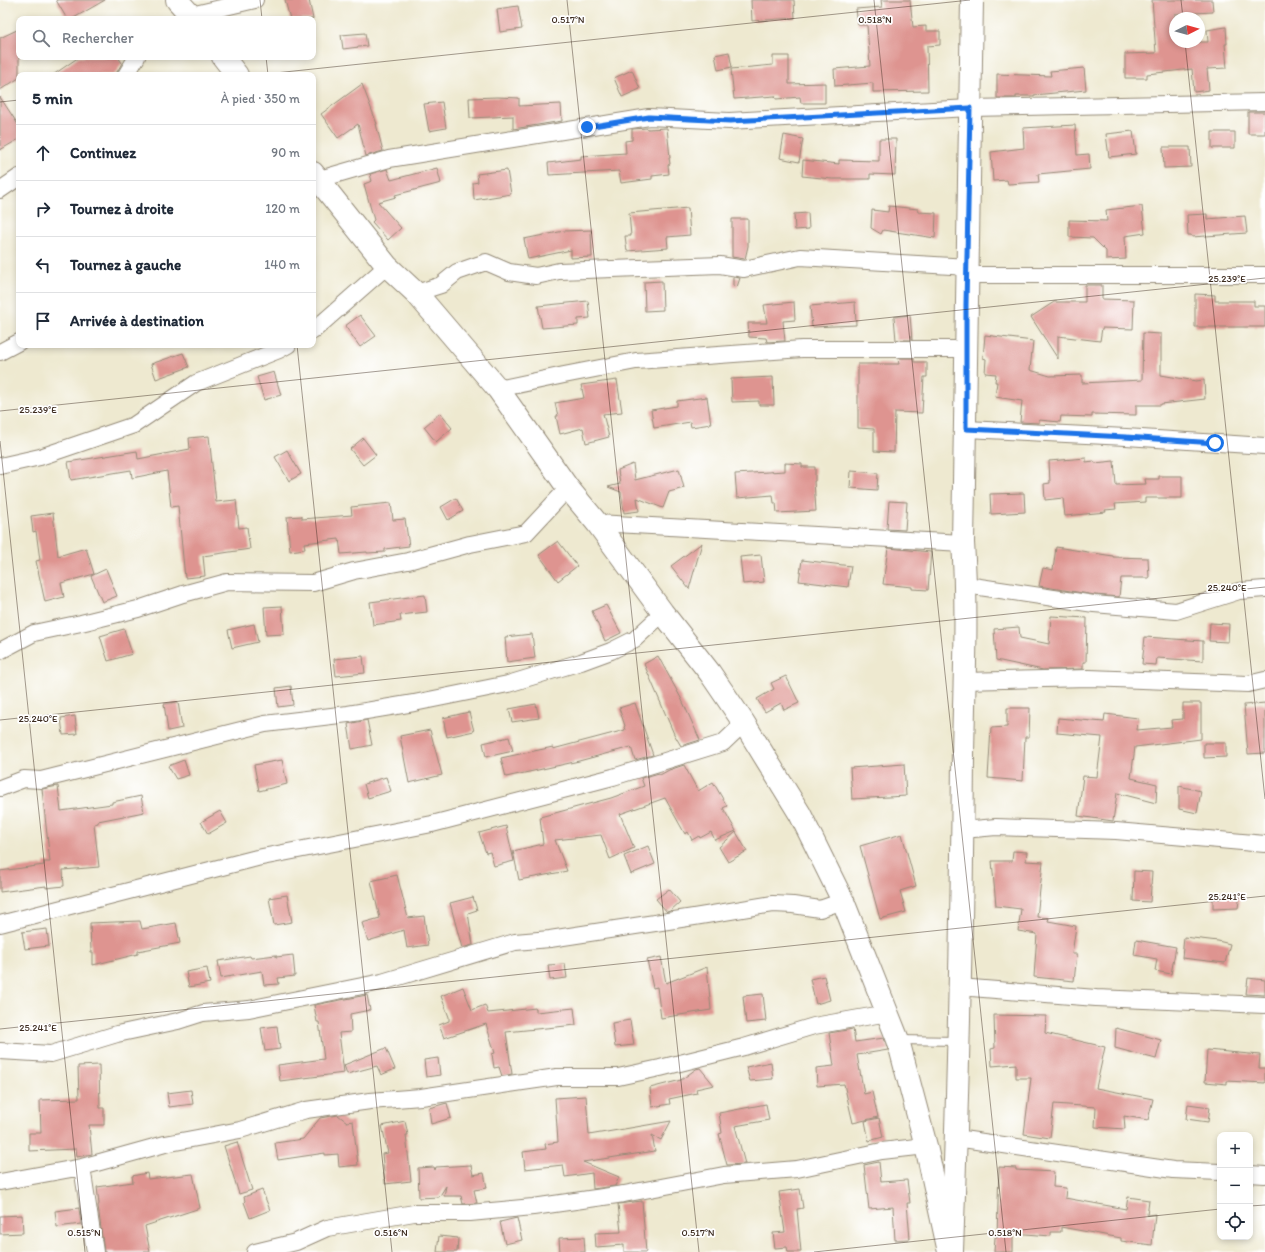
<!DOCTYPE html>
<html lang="fr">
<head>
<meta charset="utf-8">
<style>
	:root { --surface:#fff; --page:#f2f2f3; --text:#1f2937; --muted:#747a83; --line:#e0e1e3 }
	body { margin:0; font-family:Itim,sans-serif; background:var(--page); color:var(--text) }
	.controls { position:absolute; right:12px; bottom:12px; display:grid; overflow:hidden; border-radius:8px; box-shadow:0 2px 6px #0003 }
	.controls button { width:36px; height:36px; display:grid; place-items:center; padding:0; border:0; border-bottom:1px solid var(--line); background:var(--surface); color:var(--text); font:20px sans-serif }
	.compass { position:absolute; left:1169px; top:12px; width:36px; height:36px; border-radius:50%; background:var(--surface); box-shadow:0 2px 6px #0003; rotate:84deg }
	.stop { position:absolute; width:12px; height:12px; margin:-9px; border:3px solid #1a73e8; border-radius:50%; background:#fff }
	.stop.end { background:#1a73e8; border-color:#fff; box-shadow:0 1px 4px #0008 }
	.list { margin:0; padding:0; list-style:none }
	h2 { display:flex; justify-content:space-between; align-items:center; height:52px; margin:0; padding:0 16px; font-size:17px }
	h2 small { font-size:13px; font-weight:400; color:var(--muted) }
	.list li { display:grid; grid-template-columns:26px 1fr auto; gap:12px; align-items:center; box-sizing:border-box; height:56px; padding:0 16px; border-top:1px solid var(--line) }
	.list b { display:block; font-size:15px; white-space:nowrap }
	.list em { font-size:13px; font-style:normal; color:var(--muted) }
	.icon { flex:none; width:22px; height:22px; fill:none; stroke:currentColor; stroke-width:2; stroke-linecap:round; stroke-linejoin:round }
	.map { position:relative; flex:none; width:1265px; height:1252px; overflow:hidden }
	.search { position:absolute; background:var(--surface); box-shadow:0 2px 6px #0003; left:16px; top:16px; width:300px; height:44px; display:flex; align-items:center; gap:10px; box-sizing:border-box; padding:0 14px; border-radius:8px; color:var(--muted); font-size:15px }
	.panel { position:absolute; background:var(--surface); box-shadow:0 2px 6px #0003; left:16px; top:72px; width:300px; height:276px; border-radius:8px }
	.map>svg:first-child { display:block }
	.building { fill:#de9490 }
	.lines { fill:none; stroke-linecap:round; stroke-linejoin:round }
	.lane-casing { stroke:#948a77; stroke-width:10 }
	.street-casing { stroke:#948a77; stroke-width:18 }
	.secondary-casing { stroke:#948a77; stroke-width:24 }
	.highway-casing { stroke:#948a77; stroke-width:24 }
	.lane { stroke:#fff; stroke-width:8 }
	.street { stroke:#fff; stroke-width:16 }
	.secondary { stroke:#fff; stroke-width:22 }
	.highway { stroke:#fff; stroke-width:22 }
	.route { stroke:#1a73e8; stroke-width:5 }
	.ticks { fill:none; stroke:#3b2a1e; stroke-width:1; stroke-opacity:0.45 }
	.ticks-label { font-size:10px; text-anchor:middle; fill:#3b2a1e; stroke:#fff; stroke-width:3.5; stroke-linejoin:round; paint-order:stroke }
</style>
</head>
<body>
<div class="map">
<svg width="1265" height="1252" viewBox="0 0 1265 1252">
	<rect width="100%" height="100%" fill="#fff"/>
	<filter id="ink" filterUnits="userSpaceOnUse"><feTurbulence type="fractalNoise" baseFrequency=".025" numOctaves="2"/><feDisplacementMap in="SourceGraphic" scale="8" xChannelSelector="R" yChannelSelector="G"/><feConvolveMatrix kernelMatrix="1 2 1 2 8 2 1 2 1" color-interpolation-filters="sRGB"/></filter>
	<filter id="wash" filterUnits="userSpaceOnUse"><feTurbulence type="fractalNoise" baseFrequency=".012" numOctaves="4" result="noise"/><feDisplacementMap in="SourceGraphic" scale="16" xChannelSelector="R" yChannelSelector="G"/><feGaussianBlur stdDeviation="0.9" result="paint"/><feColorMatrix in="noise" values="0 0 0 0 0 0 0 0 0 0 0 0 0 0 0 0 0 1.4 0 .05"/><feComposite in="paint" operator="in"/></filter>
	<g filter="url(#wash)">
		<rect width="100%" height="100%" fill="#eee9d0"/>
		<g id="blocks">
			<path class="building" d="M56,0H105L72,19H67Z
				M285,0H309L313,19H290Z
				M751,0H794L795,18L752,21Z
				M881,0H910L913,27L926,26V31H940V45L927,46L928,91L873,92V83L835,86L834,69L870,66L867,25H858L856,9L882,7Z
				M1152,0H1212L1213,12L1175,14V42H1208L1207,30L1226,27L1227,44H1225L1227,68L1207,69L1209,90L1194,92L1192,69L1147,74V78H1125V54L1156,53Z
				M518,6L522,29L500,32L497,9Z
				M19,29V78L0,90V38Z
				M365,33L367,46L343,49L341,35Z
				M729,52L732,67L718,70L715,55Z
				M773,56H789V84L825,83V103H801L800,97L776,99L775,96L734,99L731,69L773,65Z
				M79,57H118L122,63L117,72L113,75H53Z
				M1084,68L1086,90L1034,95V96H1016V98H997V74L1051,76L1050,71Z
				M632,70L640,89L622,97L614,78Z
				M362,84L377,124H376L383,151L366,156L358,124L338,138L321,114Z
				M0,97L19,126V139L0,150Z
				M497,97L519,98V106L561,104L562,121L513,129V116L470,118L469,98Z
				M442,102L446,128L429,131L424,104Z
				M1248,112H1265V134H1248Z
				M1075,125L1077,155L1089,154L1090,169L1038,174L1039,182L1008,184L1007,180L993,181L991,152L1024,148L1023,128Z
				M647,128V129L667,128L670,158H669L670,164L668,165L669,174L652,176V179L621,183L619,171L549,175L548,163L581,159V156L626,153L625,141L632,140V129Z
				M1133,131L1136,154L1109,157L1106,134Z
				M1212,132H1235V148H1212Z
				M784,135L803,139L799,162L780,158Z
				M879,139H896L895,175L870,174V179H832L802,176L803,160L839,164V160L879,161Z
				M1163,147H1190L1191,167L1164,168Z
				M437,168L441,183L395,195L396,197L378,202L401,228L388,240L372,222L374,220L364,184L372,181L370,174L387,169L391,180Z
				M507,170L511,194L474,200L473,183L478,182L477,174Z
				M889,206L918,209V212L936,213L935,238L883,230L881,234L871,228L872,210L888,212Z
				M1142,206L1145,233L1125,236L1126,259L1106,260V251L1093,238L1069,237V220L1107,221L1106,210Z
				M688,208L690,235L667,237L668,248L627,251L625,236H631L629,213Z
				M808,213L809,229L795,230L794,214Z
				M1207,214V219L1245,216L1247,233L1192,237L1191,235H1188L1187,215Z
				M732,219H748V246L745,259L732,257Z
				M591,230L592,257L571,258V250L528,259L524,239L564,231Z
				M733,277L740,278L737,287L733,286Z
				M662,281L663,310L645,311L644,282Z
				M1085,285H1102V299L1134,300L1133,329L1102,328L1100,341L1058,336V359L1031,317L1054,302H1085Z
				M1195,294L1215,295V301H1254V306H1265V327H1195Z
				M588,301L590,318L578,319V325L542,328L538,306Z
				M794,302L795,320L783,321L785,341L767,342L766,338L749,337L748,323H767L764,305Z
				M855,302L856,325L812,327L810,306Z
				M360,315L376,336L360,347L345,326Z
				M910,315L912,340H896L894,317Z
				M1143,333L1161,334V375L1196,381L1204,380L1205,399L1161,404V405H1136V415L1092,414V417L1061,416L1060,422L1039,420V423L1020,422L1022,401L995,397L997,382H995L996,374L985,373L986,359L983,358L985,335L1033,341L1030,370L1050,376L1082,375V383L1142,380Z
				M183,353L189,367L156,379L151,364Z
				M898,358H914V362H927V377H924L922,413L895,412L894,452L874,451V429L858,428V364H899Z
				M274,372L281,395L264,400L257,377Z
				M773,377L774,405H759V401L732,402L731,379Z
				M617,380L622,412L603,414L609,437L586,443L583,428L560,434L556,416H558L555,403L584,398L581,385Z
				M707,397L711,424L691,427L690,422L654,428L651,410L677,406V401Z
				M440,413L452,428L436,442L424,427Z
				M209,436L216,502L236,500L239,528L247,527L250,549L203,556L205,576L185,578L178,506L171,507L167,471L132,478L131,470L71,480L68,462L137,451L138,459L190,449L189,438Z
				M363,438L376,455L363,465L350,449Z
				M287,450L301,474L289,481L275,457Z
				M1086,458V462L1094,461L1095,463L1114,461L1116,485L1146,484L1145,479H1159V476H1182V498H1145V502L1115,504L1116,509L1105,510L1106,512L1065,516L1063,498L1045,500L1044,484L1050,483L1049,461Z
				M785,463L802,464V467H815V481H814L816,511L777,513L776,503H774L773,495L737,498L735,474L785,471Z
				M633,464L635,480L679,469L684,488L669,492L663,508L637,498L639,511L624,513L621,492L608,487L620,484L618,470Z
				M851,471L878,473L877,490L850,488Z
				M1024,493L1025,512L991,514L990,494Z
				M456,498L463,511L448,520L441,507Z
				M889,501L907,502L905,530L887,529Z
				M391,503L393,520L405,519L409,546L385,549V552L367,553V552L341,554L339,539L304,543L305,549L290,551L287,517L302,516V519L352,515L351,507Z
				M53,513L58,556L86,548L94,574L61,583L64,597L45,602L36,561L40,560L36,531L33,532L31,516Z
				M558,541L577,566L558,581L539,555Z
				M702,543L689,589L671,566Z
				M1056,547L1113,556V557L1148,558L1149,578H1121L1119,597L1095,595L1039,586L1043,568L1053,570Z
				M888,548L931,552L928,590L912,589V587L883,584Z
				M761,555L764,582L743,584L740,557Z
				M802,560L851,566L848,587L799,581Z
				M106,569L117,596L102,602L91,576Z
				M425,595L427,612L400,615L401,621L373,625L370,602Z
				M606,605L621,633L605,641L592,611Z
				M282,606L284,634L266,635L264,607Z
				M1051,616L1087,618L1086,662H1083V669L1043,670L996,660L994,629L1019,627L1020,638L1049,644Z
				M1210,623L1229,624L1228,642L1209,641Z
				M254,624L258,642L232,648L228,630Z
				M124,629L132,654L108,661L100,636Z
				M532,634L535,658L507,662L505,637Z
				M1145,637L1203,641V661L1157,658L1156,665L1142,664Z
				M363,656L365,673L336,676L334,659Z
				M658,656L682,700L700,740L681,746L674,734L644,664Z
				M786,676L799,703L784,710L781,703L765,712L757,699L774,689L771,683Z
				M291,686L293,705L278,707L276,688Z
				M178,702L182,728L168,731L164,704Z
				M635,703L653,755L635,760L631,747L579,761L506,777L501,758L553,747V749L625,730L624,727L625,726L619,708Z
				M1183,703H1201V739L1135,747L1131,778L1157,784L1156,803L1117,793L1113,821L1078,816L1083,776L1097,777L1102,737L1057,733L1058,718L1104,722L1105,714L1138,718L1137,730L1172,727L1171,720L1183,719Z
				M1265,703V753L1248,754L1244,705Z
				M536,704L539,718L512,722L509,709Z
				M1007,708H1030L1029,737H1025L1023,781L988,778L991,728L1007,727Z
				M469,712L474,731L447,737L443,718Z
				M75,716L77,734L63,735L61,718Z
				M367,720L372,745L352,749L348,724Z
				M430,730L442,775L409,783L400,736Z
				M509,737L513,751L486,757L483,743Z
				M1204,743H1226V757L1204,758Z
				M184,760L189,775L176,779L168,766Z
				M282,760L287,784L259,791L254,765Z
				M904,764L906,796L852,799L850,768Z
				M684,765L698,791L713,782L727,806L723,808L736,831L715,840L711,832L700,838L699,836L692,840L688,832L685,834L665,798L620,814L634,848L610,859L601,835L555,840L567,871L519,880L513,851L543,844L540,817L611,798L644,786L641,778L659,773L660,775L669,770Z
				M386,777L391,791L368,798L364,784Z
				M58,786L61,811L112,804V802L141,796L144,812L98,821V823L94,824L99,867L63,870L64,886L46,888V886L0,892V871L44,865V862H50L42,789Z
				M1179,786L1201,791L1197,813L1179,809Z
				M220,811L227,823L208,834L201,822Z
				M506,826L514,861L494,866L490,852L486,853L479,833Z
				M736,832L747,851L728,862L719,847Z
				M902,834L916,886L900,891L906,912L880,919L860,846Z
				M648,846L655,864L631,874L624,856Z
				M1013,851L1027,852L1026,861L1043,862L1037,917L1049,918L1048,921L1076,926L1072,954H1077L1074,981L1034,977L1037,934L1018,931L1021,909L996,906L992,861H1012Z
				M1134,871L1152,872L1150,902L1133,901Z
				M397,875L408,918L424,916L428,945L407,948L404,930L368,941L362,923L380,918L371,881Z
				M669,889L680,902L670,911L667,912L656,899Z
				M1240,893L1238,908L1213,909V894Z
				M287,895L292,922L274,925L269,898Z
				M473,897L477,910L468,913L473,945L462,948L450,903Z
				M140,921L142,929L176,923L180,943L138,951V954L93,965V952H91L90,923Z
				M47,929L49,946L25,949L22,932Z
				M1184,937L1218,941L1230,944L1225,963L1182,958Z
				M1136,940L1176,947L1171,974L1155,971L1157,959L1134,955Z
				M276,955V957L293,955L295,976L278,978L279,984L264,985L262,971L221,978L218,961L250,956L251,958Z
				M661,957L666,983L707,967L711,1010L661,1018L657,987L653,988L647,960Z
				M565,964L567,978L550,980L548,965Z
				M207,968L210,983L189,987L186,972Z
				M824,976L830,1000L816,1004L810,979Z
				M1248,978L1265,980V995L1246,994Z
				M463,987L472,1010L485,1005L488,1013L536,1008V1012L574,1008L576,1025L506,1032L512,1074L502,1076L499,1067L494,1068L492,1054L495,1053L486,1024L444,1038L439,1025L449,1021V1017L441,996Z
				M763,994L766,1021L746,1023L743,996Z
				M367,995L370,1010L350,1014L351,1032L339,1033L344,1073L280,1081L278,1065L324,1059L319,1022H317L314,1005Z
				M994,1015L1046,1016L1045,1033L1105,1047L1096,1088L1153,1099L1148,1120L1124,1116L1125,1129L1095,1127L1096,1107L1054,1104L1050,1138L1024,1134L1031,1078H1016V1064L992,1066L991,1049L995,1048Z
				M630,1020L634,1045L615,1047L612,1023Z
				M277,1026L280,1049L265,1051L261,1028Z
				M1116,1028L1161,1040L1156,1059L1115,1048Z
				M853,1029L855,1042L884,1038L888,1050L857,1055L864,1094L872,1092L878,1117L853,1123L844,1084L817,1086L816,1068L834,1066L829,1033Z
				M386,1048L395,1069L381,1075L377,1066L347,1074L344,1065Z
				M1207,1050L1260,1055L1259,1068H1265V1083L1227,1081V1084L1205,1082Z
				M438,1058L440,1075L426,1077L424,1060Z
				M771,1062L773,1079L750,1081L746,1067Z
				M99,1065L100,1108H104V1125H89L92,1154L77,1157L76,1149L29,1151V1133H41L40,1100L79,1099L78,1066Z
				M700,1068L714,1085L696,1089L697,1093L669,1099L670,1104L652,1107L650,1088L681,1080L696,1069Z
				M191,1090L193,1104L169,1107L167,1093Z
				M586,1096L589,1135L671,1121L661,1140L652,1135L655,1151L583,1162L619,1177L615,1186L593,1189L592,1173L565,1177L563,1165L525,1169L523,1152L546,1149L545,1144L558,1142L555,1098Z
				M447,1103L451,1118L431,1124L429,1108Z
				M766,1104L769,1120L735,1126L745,1164L727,1165L719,1134L722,1133L719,1113Z
				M1188,1104L1210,1107L1208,1122L1186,1119Z
				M338,1115L347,1122L353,1121L358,1165L339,1167L338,1154L325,1155V1153L278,1160L275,1143L303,1139L320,1118Z
				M879,1118L883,1137L869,1141L865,1121Z
				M405,1121L408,1135H406L411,1181L385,1184L382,1154L388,1153L382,1126Z
				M237,1142L252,1190L239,1194L224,1146Z
				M879,1162L881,1182L907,1180L910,1203H907L910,1239L895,1240L893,1207L869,1209L864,1165Z
				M471,1165L473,1175L484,1173L487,1188L474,1190L477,1203L463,1204L461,1196H444L446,1186L439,1197L419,1198L418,1168L434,1167L435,1170L436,1167Z
				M999,1167L1016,1168V1170L1054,1172L1053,1187L1066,1188L1065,1198L1126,1209L1128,1197L1149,1200L1147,1215L1155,1214L1152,1245L1121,1241V1238L1061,1227V1232H1051V1236L1013,1233V1252H994L995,1237H997Z
				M147,1173L148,1179L193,1174L200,1208L145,1226L150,1252H104L98,1206L99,1204L97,1187L133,1182L132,1176Z
				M800,1189L803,1208L797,1209L801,1252H788L787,1247L775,1248L773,1233L785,1232L779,1192Z
				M262,1190L270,1210L250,1218L244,1202L245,1201L244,1197Z
				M642,1201L646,1252H624V1245L596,1247L595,1233L621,1232L618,1204Z
				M79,1208L81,1224L57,1227L55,1211Z
				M22,1215L23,1233L0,1234V1216Z
				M517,1218L522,1240L505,1244L500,1222Z
				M439,1236L458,1238L457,1252H437Z
				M584,1237L585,1252H560L559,1238Z"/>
		</g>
	</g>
	<g filter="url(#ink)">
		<use href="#blocks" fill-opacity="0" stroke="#948a77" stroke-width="1"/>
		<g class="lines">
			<g class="lane-casing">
				<path id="lane" d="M899,1040L957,1041"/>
			</g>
			<g class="street-casing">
				<path id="street" d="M186,19L191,15L255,0
					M126,75L137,57
					M313,181L389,159L649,117L729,121L970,108L1265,102
					M0,190L19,177
					M967,275H1265
					M416,293L441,285L457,272L486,262L509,272L536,276L559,271L720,265L744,269L800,257L968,267
					M313,331L387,266
					M0,352L19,342
					M498,389L564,375L636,361L802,349H966
					M966,429L1126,437L1265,446
					M0,466L40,457L134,425L196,383L279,350L288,345
					M597,523L963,543
					M966,585L1094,604L1176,611L1239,591L1265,589
					M0,651L34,633L81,623L138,609L183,594L227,582L313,583L354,571L408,561L470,544L526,533L568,488
					M964,681L1089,678L1248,684L1265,680
					M0,788L24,779L41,780L265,724L348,714L414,703L508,684L581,662L611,651L635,639L663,613
					M963,830L996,827L1116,831L1265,844
					M0,924L257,858L432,824L613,777L723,743L744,723
					M959,987L1096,998L1265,1005
					M0,1051L51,1054L117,1034L178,1021L203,1013L249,1009L382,982L515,942L550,939L694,917L773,904L793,905L820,909L843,901
					M956,1138L1173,1170L1220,1172
					M82,1167L95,1252
					M1250,1174L1265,1175
					M0,1182L82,1167L165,1144L240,1130L306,1110L370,1101L421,1097L557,1077H618L660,1068L744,1047L814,1026L888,1013
					M255,1252L296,1242L327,1228L414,1213H470L533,1207L624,1194L724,1175L797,1169L882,1151L926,1146"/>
			</g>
			<g class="secondary-casing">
				<path id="secondary" d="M952,1251C958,1086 962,921 963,756C964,685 968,614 963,543L972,0"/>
			</g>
			<g class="highway-casing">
				<path id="highway" d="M177,0L194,19
					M223,57L237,75
					M313,173L387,266L416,293L498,389L568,488L597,523L663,613L710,673L744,723L800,814L843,901L898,1040L926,1146L949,1252"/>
			</g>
			<use href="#lane" class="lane"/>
			<use href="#street" class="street"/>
			<use href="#secondary" class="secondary"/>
			<use href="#highway" class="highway"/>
		</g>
	</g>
	<g class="lines" filter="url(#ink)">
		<path class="route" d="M587,127L649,117L730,121L970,108L966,304V429L1126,437L1215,443"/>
	</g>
	<path class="ticks" d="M260,0L262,19M567,0L699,1252M874,0L1006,1252M1181,0L1183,18M1185,42L1265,799M266,57L268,75M256,75L970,0M0,102L19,100M297,345L392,1252M0,411L1265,278M0,441L85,1252M0,720L1265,587M0,1029L1265,896M1250,1206L1265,1205M814,1252L1220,1209"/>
	<g class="ticks-label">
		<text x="568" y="23">0.517°N</text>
		<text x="875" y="23">0.518°N</text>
		<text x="1227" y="282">25.239°E</text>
		<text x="38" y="413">25.239°E</text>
		<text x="1227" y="591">25.240°E</text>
		<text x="38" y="722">25.240°E</text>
		<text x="1227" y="900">25.241°E</text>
		<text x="38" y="1031">25.241°E</text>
		<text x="84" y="1236">0.515°N</text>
		<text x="391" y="1236">0.516°N</text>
		<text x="698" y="1236">0.517°N</text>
		<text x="1005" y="1236">0.518°N</text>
	</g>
</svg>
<div class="controls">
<button>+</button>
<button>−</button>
<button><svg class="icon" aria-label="locate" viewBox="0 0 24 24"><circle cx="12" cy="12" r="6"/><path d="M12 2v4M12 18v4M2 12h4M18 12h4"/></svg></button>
</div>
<svg class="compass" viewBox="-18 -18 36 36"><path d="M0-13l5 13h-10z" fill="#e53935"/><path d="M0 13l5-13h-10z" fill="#747a83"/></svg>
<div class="stop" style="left:1215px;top:443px"></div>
<div class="stop end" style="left:587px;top:127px"></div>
<div class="search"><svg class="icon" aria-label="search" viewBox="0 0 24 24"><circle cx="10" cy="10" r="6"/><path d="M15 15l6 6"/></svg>Rechercher</div>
<section class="panel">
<h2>5 min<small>À pied · 350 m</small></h2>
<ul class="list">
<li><svg class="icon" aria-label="ahead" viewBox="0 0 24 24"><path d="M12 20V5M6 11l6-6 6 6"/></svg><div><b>Continuez</b></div><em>90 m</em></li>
<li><svg class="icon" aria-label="right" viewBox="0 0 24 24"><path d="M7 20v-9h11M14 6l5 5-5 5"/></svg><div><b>Tournez à droite</b></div><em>120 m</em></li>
<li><svg class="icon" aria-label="left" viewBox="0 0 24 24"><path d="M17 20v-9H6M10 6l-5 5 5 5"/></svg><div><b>Tournez à gauche</b></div><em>140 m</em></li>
<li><svg class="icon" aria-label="arrive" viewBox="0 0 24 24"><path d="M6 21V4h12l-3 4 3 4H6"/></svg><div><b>Arrivée à destination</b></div></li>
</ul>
</section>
</div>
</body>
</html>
